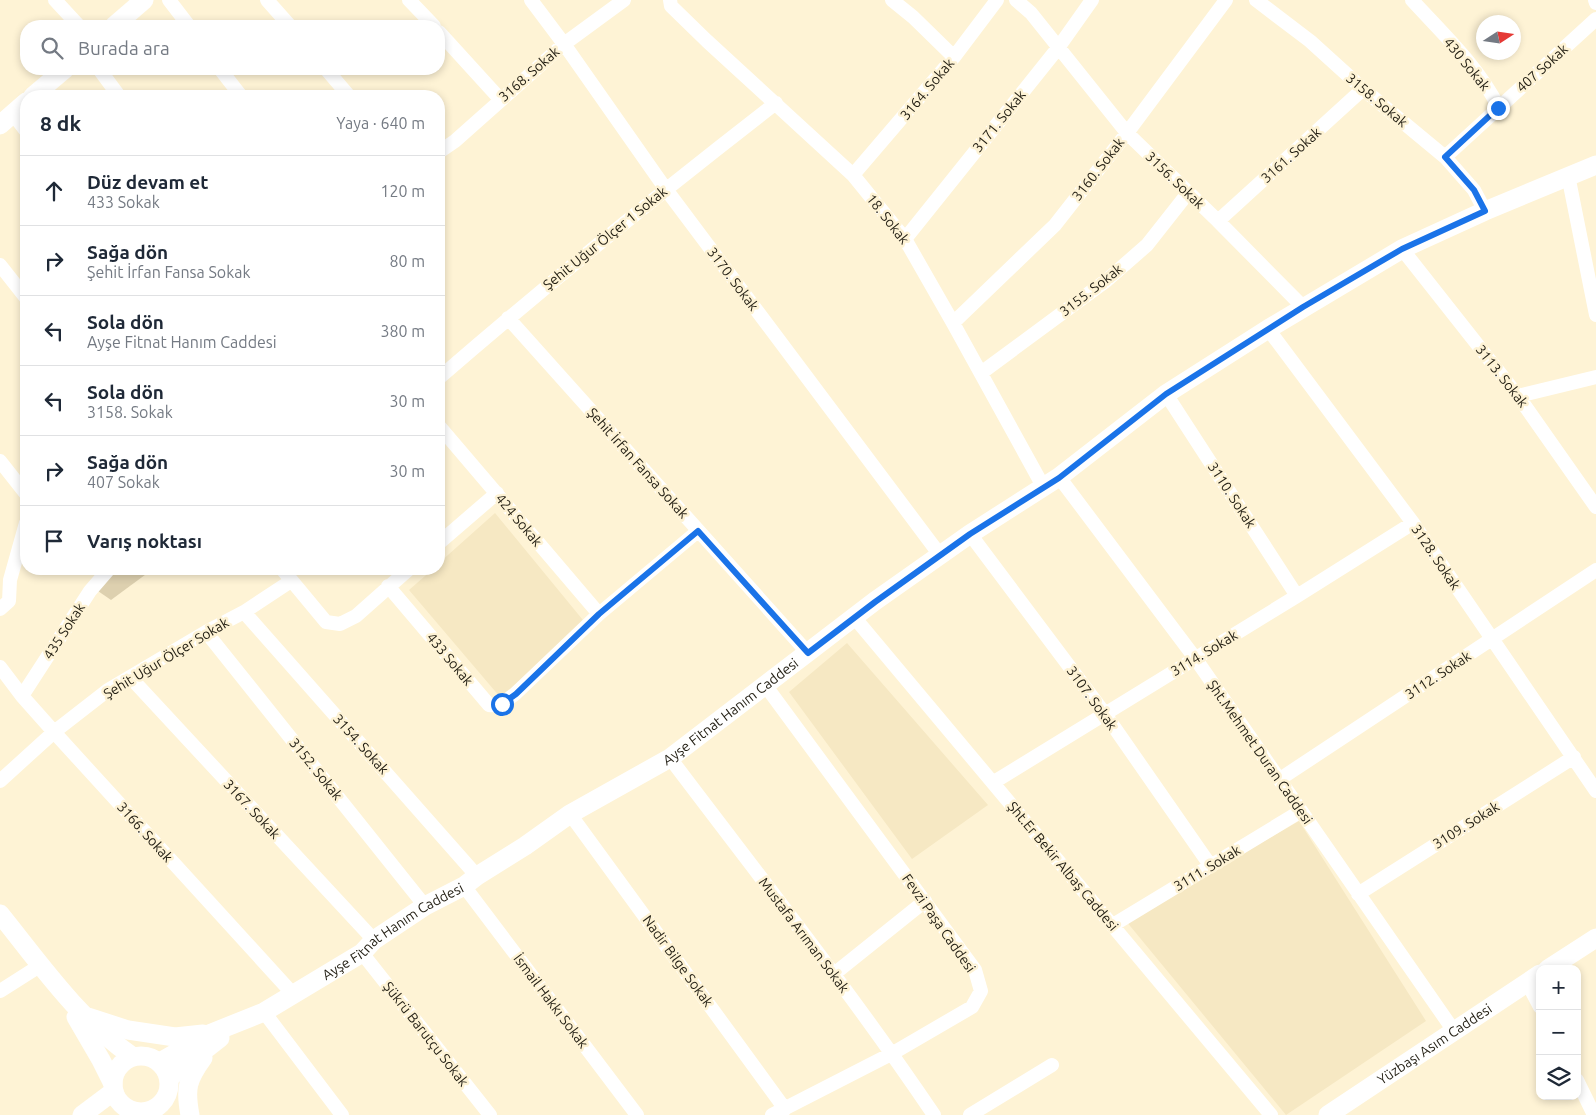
<!DOCTYPE html>
<html lang="tr">
<head>
<meta charset="utf-8">
<style>
	:root { --surface:#fff; --page:#f2f2f3; --text:#1f2937; --muted:#747a83; --line:#e0e1e3 }
	body { margin:0; font-family:Ubuntu,sans-serif; background:var(--page); color:var(--text) }
	.controls { position:absolute; right:15px; bottom:15px; display:grid; overflow:hidden; border-radius:10px; box-shadow:0 2px 8px #0003 }
	.controls button { width:45px; height:45px; display:grid; place-items:center; padding:0; border:0; border-bottom:1px solid var(--line); background:var(--surface); color:var(--text); font:25px sans-serif }
	.compass { position:absolute; left:1476px; top:15px; width:45px; height:45px; border-radius:50%; background:var(--surface); box-shadow:0 2px 8px #0003; rotate:78deg }
	.stop { position:absolute; width:15px; height:15px; margin:-11px; border:4px solid #1a73e8; border-radius:50%; background:#fff }
	.stop.end { background:#1a73e8; border-color:#fff; box-shadow:0 1px 5px #0008 }
	.list { margin:0; padding:0; list-style:none }
	h2 { display:flex; justify-content:space-between; align-items:center; height:65px; margin:0; padding:0 20px; font-size:21px }
	h2 small { font-size:16px; font-weight:400; color:var(--muted) }
	.list li { display:grid; grid-template-columns:32px 1fr auto; gap:15px; align-items:center; box-sizing:border-box; height:70px; padding:0 20px; border-top:1px solid var(--line) }
	.list b { display:block; font-size:19px; white-space:nowrap }
	.list p { margin:0; font-size:16px; white-space:nowrap; color:var(--muted) }
	.list em { font-size:16px; font-style:normal; color:var(--muted) }
	.icon { flex:none; width:28px; height:28px; fill:none; stroke:currentColor; stroke-width:2; stroke-linecap:round; stroke-linejoin:round }
	.map { position:relative; flex:none; width:1596px; height:1115px; overflow:hidden }
	.search { position:absolute; background:var(--surface); box-shadow:0 2px 8px #0003; left:20px; top:20px; width:425px; height:55px; display:flex; align-items:center; gap:12px; box-sizing:border-box; padding:0 18px; border-radius:20px; color:var(--muted); font-size:19px }
	.panel { position:absolute; background:var(--surface); box-shadow:0 2px 8px #0003; left:20px; top:90px; width:425px; height:485px; border-radius:20px }
	.map>svg:first-child { display:block }
	.built { fill:#f6e8c3 }
	.green { fill:#ddd0af }
	.lines { fill:none; stroke-linecap:round; stroke-linejoin:round }
	.street { stroke:#fff; stroke-width:14 }
	.secondary { stroke:#fff; stroke-width:19 }
	.route { stroke:#1a73e8; stroke-width:6 }
	.labels { text-anchor:middle; stroke-width:5; stroke-linejoin:round; paint-order:stroke }
	.street-label { font-size:14px; fill:#211d12; stroke:#fef3d5 }
</style>
</head>
<body>
<div class="map">
<svg width="1596" height="1115" viewBox="0 0 1596 1115">
	<rect width="100%" height="100%" fill="#fef3d5"/>
	<path class="built" d="M495,513L587,625L500,697L409,590L433,569H439V563Z
		M847,643L988,805L912,859L789,692Z
		M1299,821L1426,1021L1286,1115L1126,921Z"/>
	<path class="green" d="M114,569H153L111,600L98,591Z"/>
	<g class="lines">
		<path class="street" d="M55,0L79,26
			M169,0L189,26
			M267,0L290,26
			M409,0L434,26
			M531,0L564,44L665,188L940,555
			M670,0L671,6L707,41L853,175L905,239L953,323L1044,488
			M892,0L913,17L954,57
			M1016,0L1031,13L1127,133L1218,221L1303,307
			M1256,0L1310,41L1363,89L1445,157L1474,190L1485,211
			M1412,0C1443,34 1478,66 1499,108
			M1595,0L1596,3
			M439,32L500,99
			M99,69L119,96
			M220,69L241,96
			M326,69L349,96
			M13,114L26,131
			M439,152L455,141L564,44L624,0
			M1445,157L1596,19
			M853,175L954,57L997,0
			M1568,175L1596,315
			M1218,221L1363,89
			M905,239L1058,48L1092,0
			M1402,249L1518,396L1596,507
			M0,265L26,298
			M508,318L808,653
			M953,323L1055,225L1127,133L1226,0
			M1268,329L1413,523L1596,791
			M981,373L1107,280L1147,245L1188,193
			M439,378C549,283 661,192 776,103
			M1166,394L1297,596
			M1518,396L1596,377
			M439,426L599,614
			M0,461L26,494
			M1059,477L1195,658L1454,1031
			M970,534L1105,714L1210,865
			M439,543L497,493
			M282,569L326,622L340,624L356,616L409,569
			M388,586L489,705C500,707 507,700 515,694L599,614L698,531
			M0,609L9,601L10,580L26,523
			M244,612L477,876
			M854,617L1271,1115
			M206,632L425,906
			M0,667L22,696L54,732L293,994
			M130,677L374,940
			M765,685L975,970L981,991L972,1007L893,1053L772,1115
			M22,696L90,591L109,569
			M670,758C759,876 851,992 934,1115
			M1280,779L1596,570
			M0,781L54,732L108,690L206,632L244,612L291,581
			M994,782L1297,596L1413,523
			M570,814L785,1109
			M464,886L637,1115
			M1358,894L1574,757
			M1113,925L1301,811
			M362,953L490,1115
			M834,974L925,901
			M1527,982L1540,1007
			M0,991L41,965
			M264,1012L342,1115
			M1577,1080L1594,1115
			M970,1115L1052,1065"/>
		<g class="secondary">
			<path d="M114,26L144,0"/>
			<path d="M33,96L65,69"/>
			<path d="M0,125L26,102"/>
			<path d="M0,914C41,965 78,1019 132,1056"/>
			<path d="M1548,969L1596,938"/>
			<path d="M76,1017L101,1060L113,1084"/>
			<path d="M88,1017L128,1030L175,1037L203,1034"/>
			<circle cx="141" cy="1084" r="28"/>
			<path id="s1" d="M160,1062L209,1034L264,1012L362,953L374,940L425,906L464,886L477,876L525,846L570,814L670,758L875,601L970,534L1059,477L1166,394L1268,329L1402,249L1485,211L1596,165"/>
			<path d="M169,1078L220,1038"/>
			<path d="M82,1115L114,1091"/>
			<path d="M190,1115C185,1089 187,1080 203,1058"/>
			<path id="s2" d="M1328,1115L1540,974"/>
		</g>
	</g>
	<g class="lines">
		<path class="route" d="M502,704L516,694L599,614L698,531L808,653L875,602L970,534L1059,478L1166,394L1303,307L1402,249L1485,211L1474,190L1445,157L1498,108"/>
	</g>
	<g class="labels">
		<g class="street-label">
			<text transform="translate(1467 64) rotate(51)" y="5">430 Sokak</text>
			<text transform="translate(1542 68) rotate(-42)" y="5">407 Sokak</text>
			<text transform="translate(529 74) rotate(-41)" y="5">3168. Sokak</text>
			<text transform="translate(927 89) rotate(-50)" y="5">3164. Sokak</text>
			<text transform="translate(1377 100) rotate(40)" y="5">3158. Sokak</text>
			<text transform="translate(999 121) rotate(-51)" y="5">3171. Sokak</text>
			<text transform="translate(1291 155) rotate(-42)" y="5">3161. Sokak</text>
			<text transform="translate(1098 169) rotate(-52)" y="5">3160. Sokak</text>
			<text transform="translate(1175 180) rotate(44)" y="5">3156. Sokak</text>
			<text transform="translate(888 219) rotate(52)" y="5">18. Sokak</text>
			<text transform="translate(605 238) rotate(-39)" y="5">Şehit Uğur Ölçer 1 Sokak</text>
			<text transform="translate(733 279) rotate(53)" y="5">3170. Sokak</text>
			<text transform="translate(1091 290) rotate(-38)" y="5">3155. Sokak</text>
			<text transform="translate(1502 376) rotate(52)" y="5">3113. Sokak</text>
			<text transform="translate(638 463) rotate(48)" y="5">Şehit İrfan Fansa Sokak</text>
			<text transform="translate(1232 495) rotate(57)" y="5">3110. Sokak</text>
			<text transform="translate(519 520) rotate(50)" y="5">424 Sokak</text>
			<text transform="translate(1436 557) rotate(56)" y="5">3128. Sokak</text>
			<text transform="translate(64 631) rotate(-57)" y="5">435 Sokak</text>
			<text transform="translate(1204 653) rotate(-31)" y="5">3114. Sokak</text>
			<text transform="translate(166 658) rotate(-31)" y="5">Şehit Uğur Ölçer Sokak</text>
			<text transform="translate(450 659) rotate(50)" y="5">433 Sokak</text>
			<text transform="translate(1438 675) rotate(-33)" y="5">3112. Sokak</text>
			<text transform="translate(1092 698) rotate(54)" y="5">3107. Sokak</text>
			<text dy="5" stroke="none"><textPath href="#s1" startOffset="672">Ayşe Fitnat Hanım Caddesi</textPath></text>
			<text transform="translate(361 744) rotate(48)" y="5">3154. Sokak</text>
			<text transform="translate(1260 752) rotate(55)" y="5">Şht.Mehmet Duran Caddesi</text>
			<text transform="translate(316 769) rotate(51)" y="5">3152. Sokak</text>
			<text transform="translate(252 809) rotate(47)" y="5">3167. Sokak</text>
			<text transform="translate(1466 825) rotate(-32)" y="5">3109. Sokak</text>
			<text transform="translate(145 832) rotate(48)" y="5">3166. Sokak</text>
			<text transform="translate(1063 866) rotate(50)" y="5">Şht.Er Bekir Albaş Caddesi</text>
			<text transform="translate(1207 868) rotate(-31)" y="5">3111. Sokak</text>
			<text transform="translate(939 923) rotate(55)" y="5">Fevzi Paşa Caddesi</text>
			<text dy="5" stroke="none"><textPath href="#s1" startOffset="268">Ayşe Fitnat Hanım Caddesi</textPath></text>
			<text transform="translate(804 935) rotate(53)" y="5">Mustafa Arıman Sokak</text>
			<text transform="translate(678 961) rotate(54)" y="5">Nadir Bilge Sokak</text>
			<text transform="translate(551 1001) rotate(53)" y="5">İsmail Hakkı Sokak</text>
			<text transform="translate(426 1034) rotate(52)" y="5">Şükrü Barutçu Sokak</text>
			<text dy="5" stroke="none"><textPath href="#s2" startOffset="128">Yüzbaşı Asım Caddesi</textPath></text>
		</g>
	</g>
</svg>
<div class="controls">
<button>+</button>
<button>−</button>
<button><svg class="icon" aria-label="layers" viewBox="0 0 24 24"><path d="M12 4l9 5-9 5-9-5zM3 14l9 5 9-5"/></svg></button>
</div>
<svg class="compass" viewBox="-18 -18 36 36"><path d="M0-13l5 13h-10z" fill="#e53935"/><path d="M0 13l5-13h-10z" fill="#747a83"/></svg>
<div class="stop" style="left:502px;top:704px"></div>
<div class="stop end" style="left:1498px;top:108px"></div>
<div class="search"><svg class="icon" aria-label="search" viewBox="0 0 24 24"><circle cx="10" cy="10" r="6"/><path d="M15 15l6 6"/></svg>Burada ara</div>
<section class="panel">
<h2>8 dk<small>Yaya · 640 m</small></h2>
<ul class="list">
<li><svg class="icon" aria-label="ahead" viewBox="0 0 24 24"><path d="M12 20V5M6 11l6-6 6 6"/></svg><div><b>Düz devam et</b><p>433 Sokak</p></div><em>120 m</em></li>
<li><svg class="icon" aria-label="right" viewBox="0 0 24 24"><path d="M7 20v-9h11M14 6l5 5-5 5"/></svg><div><b>Sağa dön</b><p>Şehit İrfan Fansa Sokak</p></div><em>80 m</em></li>
<li><svg class="icon" aria-label="left" viewBox="0 0 24 24"><path d="M17 20v-9H6M10 6l-5 5 5 5"/></svg><div><b>Sola dön</b><p>Ayşe Fitnat Hanım Caddesi</p></div><em>380 m</em></li>
<li><svg class="icon" aria-label="left" viewBox="0 0 24 24"><path d="M17 20v-9H6M10 6l-5 5 5 5"/></svg><div><b>Sola dön</b><p>3158. Sokak</p></div><em>30 m</em></li>
<li><svg class="icon" aria-label="right" viewBox="0 0 24 24"><path d="M7 20v-9h11M14 6l5 5-5 5"/></svg><div><b>Sağa dön</b><p>407 Sokak</p></div><em>30 m</em></li>
<li><svg class="icon" aria-label="arrive" viewBox="0 0 24 24"><path d="M6 21V4h12l-3 4 3 4H6"/></svg><div><b>Varış noktası</b></div></li>
</ul>
</section>
</div>
</body>
</html>
